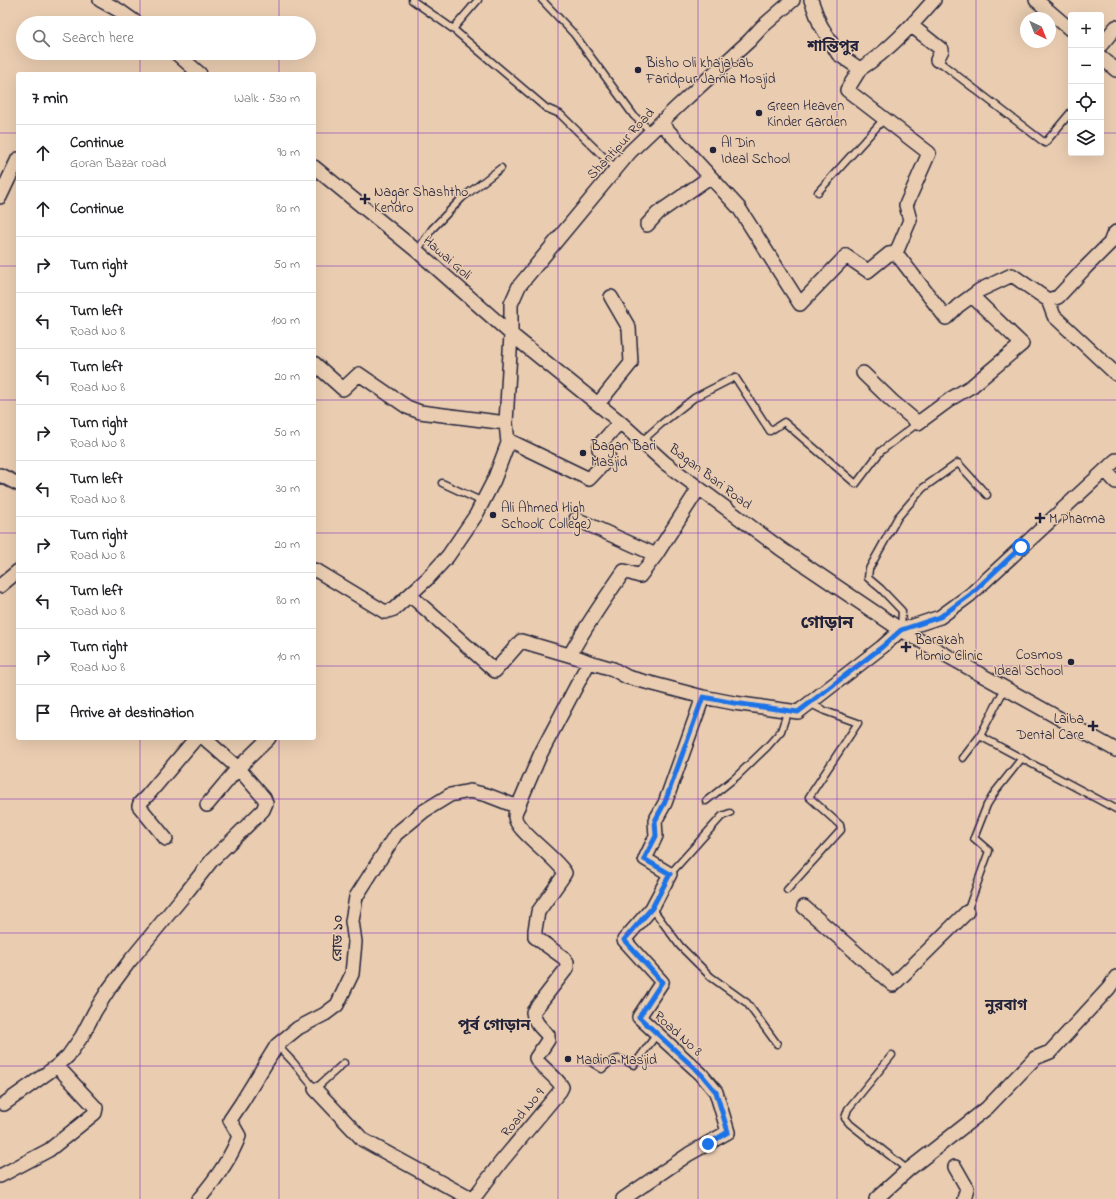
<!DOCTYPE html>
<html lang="en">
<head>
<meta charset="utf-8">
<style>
	:root { --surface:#fff; --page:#f6f6f6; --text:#202124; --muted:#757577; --line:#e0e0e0 }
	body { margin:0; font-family:"Indie Flower","Noto Sans Bengali",sans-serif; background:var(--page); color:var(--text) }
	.controls { position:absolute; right:12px; top:12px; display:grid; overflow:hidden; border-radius:4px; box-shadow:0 4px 16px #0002 }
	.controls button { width:36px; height:36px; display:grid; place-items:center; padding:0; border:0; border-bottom:1px solid var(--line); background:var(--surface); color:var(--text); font:20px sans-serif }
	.compass { position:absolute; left:1020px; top:12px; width:36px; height:36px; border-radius:50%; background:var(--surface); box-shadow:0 4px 16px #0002; rotate:137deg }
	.stop { position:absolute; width:12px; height:12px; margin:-9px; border:3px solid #1a73e8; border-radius:50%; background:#fff }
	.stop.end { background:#1a73e8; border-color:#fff; box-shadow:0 1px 4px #0008 }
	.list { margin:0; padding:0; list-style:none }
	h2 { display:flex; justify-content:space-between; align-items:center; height:52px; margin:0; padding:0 16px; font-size:17px }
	h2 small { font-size:13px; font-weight:400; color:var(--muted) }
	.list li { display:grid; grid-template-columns:26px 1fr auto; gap:12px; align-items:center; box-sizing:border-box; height:56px; padding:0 16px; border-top:1px solid var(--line) }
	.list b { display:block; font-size:15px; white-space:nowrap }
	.list p { margin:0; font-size:13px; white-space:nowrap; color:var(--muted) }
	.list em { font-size:13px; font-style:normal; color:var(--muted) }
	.icon { flex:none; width:22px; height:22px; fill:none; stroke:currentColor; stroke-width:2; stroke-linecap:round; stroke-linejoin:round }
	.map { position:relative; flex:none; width:1116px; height:1199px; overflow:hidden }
	.search { position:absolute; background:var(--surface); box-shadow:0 4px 16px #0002; left:16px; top:16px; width:300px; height:44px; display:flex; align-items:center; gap:10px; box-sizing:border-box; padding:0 14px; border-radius:22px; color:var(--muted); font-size:15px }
	.panel { position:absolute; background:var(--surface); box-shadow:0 4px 16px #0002; left:16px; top:72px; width:300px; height:668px; border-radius:4px }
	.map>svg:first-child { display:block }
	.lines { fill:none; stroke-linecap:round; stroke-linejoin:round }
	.service-casing { stroke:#22223b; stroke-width:9 }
	.minor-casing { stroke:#22223b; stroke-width:16 }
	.service { stroke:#eacdb1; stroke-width:6 }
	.minor { stroke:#eacdb1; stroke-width:13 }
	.route { stroke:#1a73e8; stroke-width:5 }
	.grid { fill:none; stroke:#7b2cbf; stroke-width:1; stroke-opacity:0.55 }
	.poi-dot { fill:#22223b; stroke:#eacdb1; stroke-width:1.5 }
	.labels { text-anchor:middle; stroke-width:3; stroke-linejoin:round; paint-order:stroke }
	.poi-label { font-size:14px; fill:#22223b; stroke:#eacdb1; text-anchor:start }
	.street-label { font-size:14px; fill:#22223b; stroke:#eacdb1 }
	.neighbourhood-label { font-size:15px; font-weight:bold; fill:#22223b; stroke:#eacdb1 }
	.quarter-label { font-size:16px; font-weight:bold; fill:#22223b; stroke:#eacdb1 }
	.district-label { font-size:18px; font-weight:bold; fill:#22223b; stroke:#eacdb1 }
</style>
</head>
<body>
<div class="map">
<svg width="1116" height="1199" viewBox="0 0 1116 1199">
	<rect width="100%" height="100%" fill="#eacdb1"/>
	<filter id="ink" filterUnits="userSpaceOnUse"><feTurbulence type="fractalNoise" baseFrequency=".025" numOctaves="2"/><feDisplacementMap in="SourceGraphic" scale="8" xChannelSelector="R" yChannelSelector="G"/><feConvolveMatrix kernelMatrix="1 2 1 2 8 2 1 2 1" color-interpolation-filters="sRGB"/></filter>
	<g filter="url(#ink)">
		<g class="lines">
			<g class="service-casing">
				<path id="service" d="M412,0L453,29L478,0
					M542,0L574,34L634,116L652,132
					M453,29L546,108L560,114L616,169
					M937,60L1045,143L1071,112
					M818,192L884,119
					M417,251L432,229L462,198L501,168
					M642,441L661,424L694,398L735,377L770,431L784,422L856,484L881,451L918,423
					M442,483L483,502
					M901,629L902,611L881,589L868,578L869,569L898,517L923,488L958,463L987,495
					M980,736L1116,809
					M963,758L980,736L1005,688
					M706,801L736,777L767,747L781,731L788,710
					M670,874L722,816L730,813
					M787,890L841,830L840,825L809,797L858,723L825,711L809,703
					M652,908L680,946L711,977L747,1003L777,1044
					M967,912L989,851L974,838L987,805L995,792L1022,758
					M277,1045L293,1062L315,1089L344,1063
					M892,1055L848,1109L845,1118L850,1124L908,1170
					M589,1061L602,1069C616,1056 617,1057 634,1065L657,1034"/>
			</g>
			<g class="minor-casing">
				<path id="minor" d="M100,0L120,11L137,23
					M811,0L820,24L838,54L860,69C889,51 912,25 934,0
					M1036,0L1071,30
					M912,26L942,50L937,60
					M1101,45L1116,27
					M176,53L200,74
					M1101,57L1116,70
					M860,69L847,90L929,153L906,205L910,220L896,253
					M661,123L739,208L800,304L846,256L868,271L889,254L896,253L946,318L958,306L980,290L1012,275L1048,300L1058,297L1086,267L1110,243L1113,235L1116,232
					M314,167L417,251L511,334L620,422L665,463L781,549L901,630L1116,750
					M0,197L18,159
					M647,225L658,213L710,177
					M1048,300L1054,316L1116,374
					M314,363L343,389L359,374L407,407L420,412L506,423
					M863,373L892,401L918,423L952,398L972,386L1022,344L972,296
					M598,404L631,363L629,328L611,297
					M508,440L589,479L609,458L599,449L601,443L620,422
					M1105,470L1116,482
					M0,475L18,484
					M576,519L656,555
					M314,570L319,572L385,612L394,609L427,579L448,556L476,515L494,480L508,443L506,423L511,334V304L519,286L630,152L676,108L749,41L762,27L793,0
					M0,586L18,571
					M410,595L495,671L521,641L579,658L589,662L613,669L627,677L703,697L734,703L798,712L882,647L901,630L940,617L970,595L1116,460
					M570,655C586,625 605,599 624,571L640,576L656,555L699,488
					M207,805L238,768L269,738
					M166,839L139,806L140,803L147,796L196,738
					M804,907L893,985L967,912
					M315,1089L363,1140L471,1199
					M4,1104L57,1066L68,1056L82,1036L95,1011L109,989L129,962L186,893L212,860L263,810L266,803L264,798L238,768L204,738
					M955,1167L967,1188L964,1199
					M0,1176L49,1150L95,1113L96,1108L57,1066
					M199,1199C215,1180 231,1159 239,1136L230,1120L242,1102L277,1045L298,1028L325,1014L337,1005L352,974L355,942L352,921L356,897L396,834L424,811L450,795L470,791L487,795L518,807
					M473,1199L501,1162L560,1091L562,1087C557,1077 538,1065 536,1058L548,1040V1035C541,1028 534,1022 533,1012L567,968V962L564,958L535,937V930L538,912L562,878L565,873C556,857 516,831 515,817C515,815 515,813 516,811L541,753L589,662
					M623,1199L689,1154L728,1132L716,1092L701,1074L639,1017L662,982L624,940L652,908L670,874L645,859L656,836L655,821L665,803L703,697
					M876,1199L908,1170L987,1108L1035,1058L1050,1052L1109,988L1116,977"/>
			</g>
			<use href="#service" class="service"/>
			<use href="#minor" class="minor"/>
		</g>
	</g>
	<g class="lines" filter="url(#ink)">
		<path class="route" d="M708,1144L728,1132L716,1092L701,1074L639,1017L662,982L624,940L652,908L670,874L644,859L656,836L655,821L665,802L703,697L734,703L798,712L882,647L901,630L940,617L970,595L1021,547"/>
	</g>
	<path class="grid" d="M140,0V23M279,0V23M418,0V1199M558,0V1199M698,0V1199M837,0V1199M976,0V1199M140,53V74M279,53V74M0,133H18M314,133H1071M1101,133H1116M0,266H18M314,266H1116M0,400H18M314,400H1116M0,533H18M314,533H1116M0,666H18M314,666H1116M140,738V1199M279,738V1199M0,799H1116M0,933H1116M0,1066H1116"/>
	<g class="poi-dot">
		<circle cx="638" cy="70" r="4"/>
		<circle cx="759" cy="113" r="4"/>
		<circle cx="713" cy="150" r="4"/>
		<path d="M363 193h4v4h4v4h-4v4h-4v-4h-4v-4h4z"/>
		<circle cx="583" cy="453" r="4"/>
		<circle cx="493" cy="515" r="4"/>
		<path d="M1038 512h4v4h4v4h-4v4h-4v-4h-4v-4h4z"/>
		<path d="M904 641h4v4h4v4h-4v4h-4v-4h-4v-4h4z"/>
		<circle cx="1071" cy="662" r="4"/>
		<path d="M1091 720h4v4h4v4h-4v4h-4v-4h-4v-4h4z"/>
		<circle cx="568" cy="1059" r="4"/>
	</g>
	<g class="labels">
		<g class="poi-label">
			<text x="646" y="67">Bisho Oli khajabab<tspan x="646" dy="16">Faridpur Jamia Mosjid</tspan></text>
			<text x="767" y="110">Green Heaven<tspan x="767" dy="16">Kinder Garden</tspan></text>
			<text x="721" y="147">Al Din<tspan x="721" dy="16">Ideal School</tspan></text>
			<text x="374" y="196">Nagar Shashtho<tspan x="374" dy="16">Kendro</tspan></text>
			<text x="591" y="450">Bagan Bari<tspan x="591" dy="16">Masjid</tspan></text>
			<text x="501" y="512">Ali Ahmed High<tspan x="501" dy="16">School( College)</tspan></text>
			<text x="1049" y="523">M Pharma</text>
			<text x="915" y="644">Barakah<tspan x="915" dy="16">Homio Clinic</tspan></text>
			<text x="1063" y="659" text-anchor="end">Cosmos<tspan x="1063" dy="16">Ideal School</tspan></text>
			<text x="1084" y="723" text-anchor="end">Laiba<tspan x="1084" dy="16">Dental Care</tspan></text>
			<text x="576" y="1064">Madina Masjid</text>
		</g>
		<g class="street-label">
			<text transform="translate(620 143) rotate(-47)" y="5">Shantipur Road</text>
			<text transform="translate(448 257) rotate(41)" y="5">Hawai Goli</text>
			<text transform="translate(711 476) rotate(37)" y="5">Bagan Bari Road</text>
			<text transform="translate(337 938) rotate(-88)" y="5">রোড ১০</text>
			<text transform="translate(679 1033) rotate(42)" y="5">Road No 8</text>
			<text transform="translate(522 1112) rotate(-50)" y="5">Road No 9</text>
		</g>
		<g class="neighbourhood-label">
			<text x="833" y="51">শান্তিপুর</text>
			<text x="1006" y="1010">নুরবাগ</text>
		</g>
		<g class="quarter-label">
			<text x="494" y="1030">পূর্ব গোড়ান</text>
		</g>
		<g class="district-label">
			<text x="827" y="628">গোড়ান</text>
		</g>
	</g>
</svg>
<div class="controls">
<button>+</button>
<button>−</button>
<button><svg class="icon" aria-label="locate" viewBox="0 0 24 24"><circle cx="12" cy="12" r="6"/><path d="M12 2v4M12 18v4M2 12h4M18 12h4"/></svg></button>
<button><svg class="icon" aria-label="layers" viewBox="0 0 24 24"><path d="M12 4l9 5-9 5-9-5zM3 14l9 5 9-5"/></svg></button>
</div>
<svg class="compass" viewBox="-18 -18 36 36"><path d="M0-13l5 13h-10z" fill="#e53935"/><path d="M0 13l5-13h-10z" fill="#757577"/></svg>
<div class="stop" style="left:1021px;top:547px"></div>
<div class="stop end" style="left:708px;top:1144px"></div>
<div class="search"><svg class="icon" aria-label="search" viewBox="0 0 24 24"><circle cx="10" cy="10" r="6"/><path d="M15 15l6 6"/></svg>Search here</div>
<section class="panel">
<h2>7 min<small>Walk · 530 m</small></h2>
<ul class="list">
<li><svg class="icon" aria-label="ahead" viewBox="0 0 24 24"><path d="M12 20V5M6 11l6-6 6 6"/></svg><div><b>Continue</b><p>Goran Bazar road</p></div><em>90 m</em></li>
<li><svg class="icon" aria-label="ahead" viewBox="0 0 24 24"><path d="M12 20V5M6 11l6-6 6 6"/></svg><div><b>Continue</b></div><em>80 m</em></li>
<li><svg class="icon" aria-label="right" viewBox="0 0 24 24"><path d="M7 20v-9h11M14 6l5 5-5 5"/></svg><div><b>Turn right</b></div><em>50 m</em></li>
<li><svg class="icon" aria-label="left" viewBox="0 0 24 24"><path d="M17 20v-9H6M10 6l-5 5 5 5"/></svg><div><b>Turn left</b><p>Road No 8</p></div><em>100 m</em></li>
<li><svg class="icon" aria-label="left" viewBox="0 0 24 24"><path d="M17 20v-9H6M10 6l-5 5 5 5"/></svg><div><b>Turn left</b><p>Road No 8</p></div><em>20 m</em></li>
<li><svg class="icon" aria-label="right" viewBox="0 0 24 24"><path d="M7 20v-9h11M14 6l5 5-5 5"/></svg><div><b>Turn right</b><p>Road No 8</p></div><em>50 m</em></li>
<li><svg class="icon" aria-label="left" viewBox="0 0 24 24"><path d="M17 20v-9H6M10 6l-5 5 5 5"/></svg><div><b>Turn left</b><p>Road No 8</p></div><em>30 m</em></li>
<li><svg class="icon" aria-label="right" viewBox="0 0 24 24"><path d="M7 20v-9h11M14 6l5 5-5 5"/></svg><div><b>Turn right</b><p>Road No 8</p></div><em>20 m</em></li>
<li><svg class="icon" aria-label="left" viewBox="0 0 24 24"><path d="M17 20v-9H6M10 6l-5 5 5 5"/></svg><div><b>Turn left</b><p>Road No 8</p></div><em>80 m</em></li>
<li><svg class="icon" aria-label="right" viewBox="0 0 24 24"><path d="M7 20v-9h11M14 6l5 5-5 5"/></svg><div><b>Turn right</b><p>Road No 8</p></div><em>10 m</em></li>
<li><svg class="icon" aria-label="arrive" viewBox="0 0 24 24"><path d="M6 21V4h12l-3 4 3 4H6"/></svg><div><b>Arrive at destination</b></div></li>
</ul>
</section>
</div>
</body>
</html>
